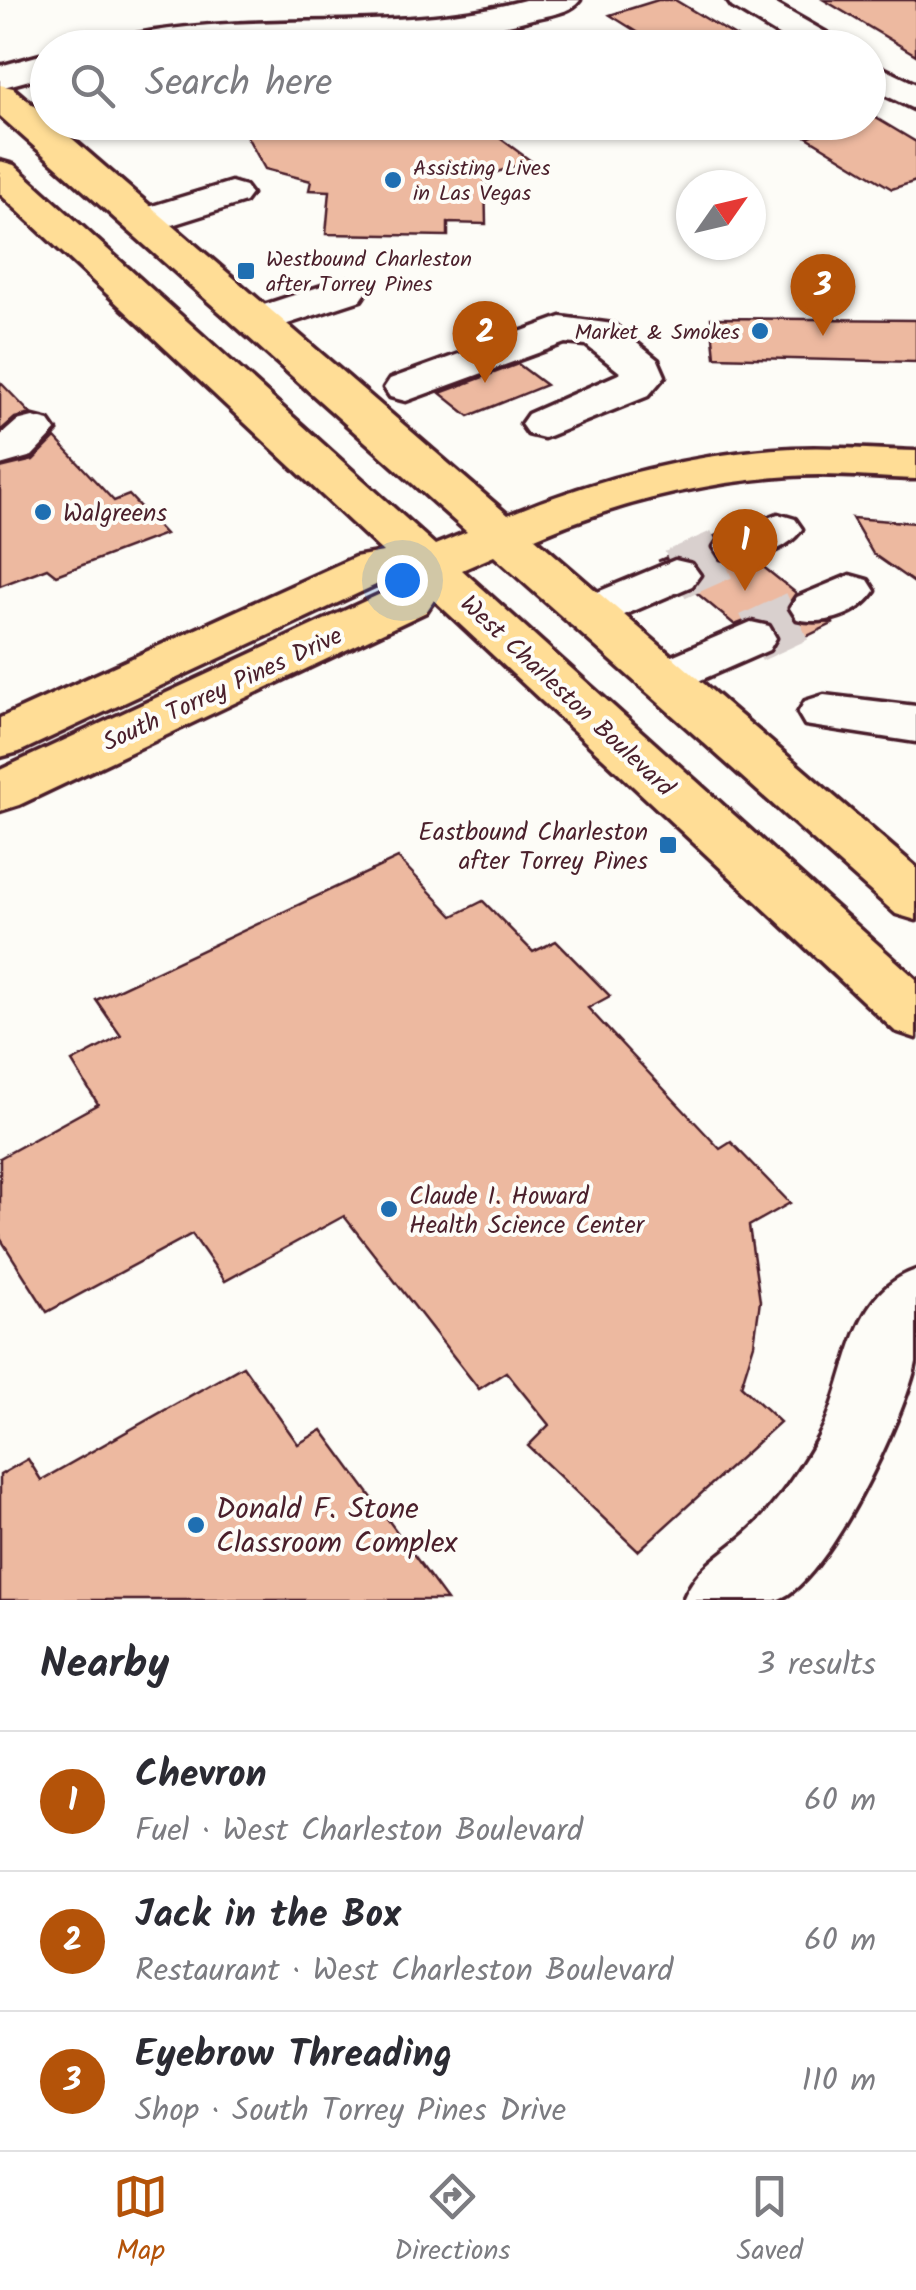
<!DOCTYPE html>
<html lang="en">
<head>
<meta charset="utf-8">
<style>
	:root { --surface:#fff; --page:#f7f7f7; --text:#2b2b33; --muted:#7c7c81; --line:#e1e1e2; --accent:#b45309 }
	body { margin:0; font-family:Kalam,sans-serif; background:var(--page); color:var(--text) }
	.compass { position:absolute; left:676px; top:170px; width:90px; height:90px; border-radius:50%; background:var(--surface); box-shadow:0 2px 8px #0004; rotate:56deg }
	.you { position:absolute; left:402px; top:580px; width:35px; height:35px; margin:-25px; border:8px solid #fff; border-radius:50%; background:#1a73e8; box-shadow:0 0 0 15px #1a73e833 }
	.badge { display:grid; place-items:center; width:65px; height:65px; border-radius:50%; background:var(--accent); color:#fff; font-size:32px; font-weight:700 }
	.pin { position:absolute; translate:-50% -82px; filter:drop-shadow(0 2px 5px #0008) }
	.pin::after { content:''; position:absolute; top:52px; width:35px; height:30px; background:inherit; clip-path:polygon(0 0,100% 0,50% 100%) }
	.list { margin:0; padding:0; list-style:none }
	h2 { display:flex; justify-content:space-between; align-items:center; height:130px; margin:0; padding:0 40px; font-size:42px }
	h2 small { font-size:32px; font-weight:400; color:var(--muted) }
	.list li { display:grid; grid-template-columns:65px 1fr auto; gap:30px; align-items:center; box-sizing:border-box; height:140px; padding:0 40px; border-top:2px solid var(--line) }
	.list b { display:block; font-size:38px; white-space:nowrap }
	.list p { margin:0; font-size:32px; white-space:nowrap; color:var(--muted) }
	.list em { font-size:32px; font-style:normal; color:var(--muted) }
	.icon { flex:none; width:55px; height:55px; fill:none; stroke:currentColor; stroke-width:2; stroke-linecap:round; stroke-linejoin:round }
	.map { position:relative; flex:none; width:916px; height:1600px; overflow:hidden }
	.search { position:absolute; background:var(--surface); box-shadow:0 2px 8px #0004; left:30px; right:30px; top:30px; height:110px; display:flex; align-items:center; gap:25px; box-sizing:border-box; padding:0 35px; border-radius:55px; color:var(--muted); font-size:38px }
	.sheet { height:550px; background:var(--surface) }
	nav { display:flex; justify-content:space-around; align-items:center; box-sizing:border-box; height:140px; border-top:2px solid var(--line); background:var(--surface); font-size:28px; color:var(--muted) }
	nav a { display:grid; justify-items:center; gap:5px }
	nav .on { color:var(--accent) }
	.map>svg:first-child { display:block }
	.building { fill:#edb9a0; stroke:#4a1f2b; stroke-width:2.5 }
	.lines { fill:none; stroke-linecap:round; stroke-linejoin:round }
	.minor-tunnel { stroke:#d9d0ce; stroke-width:51; stroke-dasharray:51 25; stroke-linecap:butt }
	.minor-casing { stroke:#4a1f2b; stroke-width:7 }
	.major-casing { stroke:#4a1f2b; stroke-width:7 }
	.minor { fill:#fdfcf7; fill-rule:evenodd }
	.major { fill:#ffdd96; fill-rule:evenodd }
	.poi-dot { fill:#1f6fb2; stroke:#fdfcf7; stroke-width:4 }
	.labels { text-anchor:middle; stroke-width:8; stroke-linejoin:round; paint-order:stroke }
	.far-poi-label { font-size:22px; fill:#4a1f2b; stroke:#fdfcf7; text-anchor:start }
	.poi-label { font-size:25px; fill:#4a1f2b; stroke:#fdfcf7; text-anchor:start }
	.street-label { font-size:25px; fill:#4a1f2b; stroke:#fdfcf7 }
	.near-poi-label { font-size:30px; fill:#4a1f2b; stroke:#fdfcf7; text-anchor:start }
</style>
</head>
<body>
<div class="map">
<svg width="916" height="1600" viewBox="0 0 916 1600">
	<rect width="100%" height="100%" fill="#fdfcf7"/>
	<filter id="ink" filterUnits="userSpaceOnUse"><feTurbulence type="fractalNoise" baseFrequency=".01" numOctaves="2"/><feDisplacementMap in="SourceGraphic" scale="20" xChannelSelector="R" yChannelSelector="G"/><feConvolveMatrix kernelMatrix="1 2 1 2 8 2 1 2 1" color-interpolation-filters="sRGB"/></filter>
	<g filter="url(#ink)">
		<path class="building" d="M658,0H675L755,48H663L610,15Z
			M824,0H916V55Z
			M871,115L916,142V181L892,189L807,137L849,122H868Z
			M239,122H478L531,161L485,176L486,224L448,223V236L326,234L330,191L309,190L311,181L265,169Z
			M711,318L916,320V362L715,357Z
			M518,364L546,385L469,416L440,393Z
			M0,382L31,414L15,418L0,431Z
			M55,438L114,501L129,495L165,534L56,575L47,568L0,586V468L33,460Z
			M852,518L916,523V584L873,554Z
			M717,535L711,549L718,560L756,561L796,593L787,606L794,621L834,623L770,654L779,640L772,624L752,618L735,625L693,590L704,575L695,562L676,556L658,561Z
			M398,858L453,916L483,901L533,952L556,941L610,996L588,1008L720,1149L731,1142L790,1203L749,1226L760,1301L754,1344L741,1386L780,1422L638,1551L528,1446L549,1425L506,1372L479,1389L344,1216L225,1281L192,1234L47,1312L0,1238V1158L98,1104L72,1062L121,1036L96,1000Z
			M243,1366L298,1444L322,1430L447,1600H0V1475L28,1459L41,1480Z"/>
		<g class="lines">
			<path class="minor-tunnel" d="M675,575L738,547
				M751,638L815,608"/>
			<g class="minor-casing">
				<path id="minor" d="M525,0H580C571,13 548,15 532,19C394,56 246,48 104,48L109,40C245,7 389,37 525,0Z
					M727,0H769L839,40L844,48H800L732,7Z
					M48,53V75L0,88V66Z
					M868,61L916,84V110L868,87Z
					M231,182L245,186L251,194L245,202L143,234L129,231L123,222L129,213Z
					M346,278L361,282L367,291L361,300L257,334L242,330L236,321L242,312Z
					M561,317L613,324L658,360L665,376L648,396L544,438L528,434L521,424L528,414L621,373L586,345L565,343L406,401L390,397L384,388L390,379Z
					M33,417L49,421L56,431L32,456L0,465V436L17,421Z
					M778,514L795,519L802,529C786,552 747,564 721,558L714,547L721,536Z
					M675,560L692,564L700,575L692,586L589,630L571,625L564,614L571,603Z
					M850,575L868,580L875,591C859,615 824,626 797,619L790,608L797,597Z
					M751,622L769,626L776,638L769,650L664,696L646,691L638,679L646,667Z
					M824,695L916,706V742L805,725L798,713L805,701Z
					M916,1270C916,1299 916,1333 916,1362C907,1411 825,1590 775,1600C747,1600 712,1600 683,1600C699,1563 723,1555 751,1529C777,1505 802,1466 819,1436C851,1379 845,1295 916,1270Z"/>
			</g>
			<g class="major-casing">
				<path id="major" d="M0,85L13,88L48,118V122H53L508,515C597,478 696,453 792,448C833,446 875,450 916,451V479C875,478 832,473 791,476C702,482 617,503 535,538L916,867V920L896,914L494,556L462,570L916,979V1038L895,1031L434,600L426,612L19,805L0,811V770L389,590L394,582L380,583L19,752L0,757V718L355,557L383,552L0,194V161L14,165L435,545L467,532L0,116Z"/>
			</g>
			<use href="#minor" class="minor"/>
			<use href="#major" class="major"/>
		</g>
	</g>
	<g class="poi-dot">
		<circle cx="393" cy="180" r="10"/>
		<rect x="236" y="261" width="20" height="20" rx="5"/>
		<circle cx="760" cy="331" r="10"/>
		<circle cx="43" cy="512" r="10"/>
		<rect x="658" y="835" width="20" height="20" rx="5"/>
		<circle cx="389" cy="1209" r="10"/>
		<circle cx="196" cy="1525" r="10"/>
	</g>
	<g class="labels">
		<g class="far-poi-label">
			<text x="413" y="175">Assisting Lives<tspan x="413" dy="25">in Las Vegas</tspan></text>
			<text x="266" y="266">Westbound Charleston<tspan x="266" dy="25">after Torrey Pines</tspan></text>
			<text x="740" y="339" text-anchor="end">Market &amp; Smokes</text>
		</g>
		<g class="poi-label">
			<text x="63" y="521">Walgreens</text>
			<text x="648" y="840" text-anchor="end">Eastbound Charleston<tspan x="648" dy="29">after Torrey Pines</tspan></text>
			<text x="409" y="1204">Claude I. Howard<tspan x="409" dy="29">Health Science Center</tspan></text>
		</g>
		<g class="street-label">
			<text transform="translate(222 688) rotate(-25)" y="9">South Torrey Pines Drive</text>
			<text transform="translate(568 695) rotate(43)" y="9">West Charleston Boulevard</text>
		</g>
		<g class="near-poi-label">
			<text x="216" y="1518">Donald F. Stone<tspan x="216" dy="34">Classroom Complex</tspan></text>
		</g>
	</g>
</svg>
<svg class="compass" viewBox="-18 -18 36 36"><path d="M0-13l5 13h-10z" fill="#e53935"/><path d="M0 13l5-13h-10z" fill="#7c7c81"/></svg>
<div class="you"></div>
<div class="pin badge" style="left:745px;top:591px">1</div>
<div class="pin badge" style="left:485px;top:383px">2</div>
<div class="pin badge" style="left:823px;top:336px">3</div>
<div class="search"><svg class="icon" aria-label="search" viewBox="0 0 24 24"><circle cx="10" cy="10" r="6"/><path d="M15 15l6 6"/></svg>Search here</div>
</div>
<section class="sheet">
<h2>Nearby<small>3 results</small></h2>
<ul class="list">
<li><span class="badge">1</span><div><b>Chevron</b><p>Fuel · West Charleston Boulevard</p></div><em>60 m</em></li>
<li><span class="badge">2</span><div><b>Jack in the Box</b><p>Restaurant · West Charleston Boulevard</p></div><em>60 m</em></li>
<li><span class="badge">3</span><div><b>Eyebrow Threading</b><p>Shop · South Torrey Pines Drive</p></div><em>110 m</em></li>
</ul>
</section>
<nav>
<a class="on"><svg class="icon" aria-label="map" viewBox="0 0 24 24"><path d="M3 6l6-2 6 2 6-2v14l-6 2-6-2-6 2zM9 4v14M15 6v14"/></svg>Map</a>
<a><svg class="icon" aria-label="directions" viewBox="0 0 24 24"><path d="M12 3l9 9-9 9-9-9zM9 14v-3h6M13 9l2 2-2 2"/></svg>Directions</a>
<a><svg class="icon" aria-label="saved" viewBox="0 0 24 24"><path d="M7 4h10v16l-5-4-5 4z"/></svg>Saved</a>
</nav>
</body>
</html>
